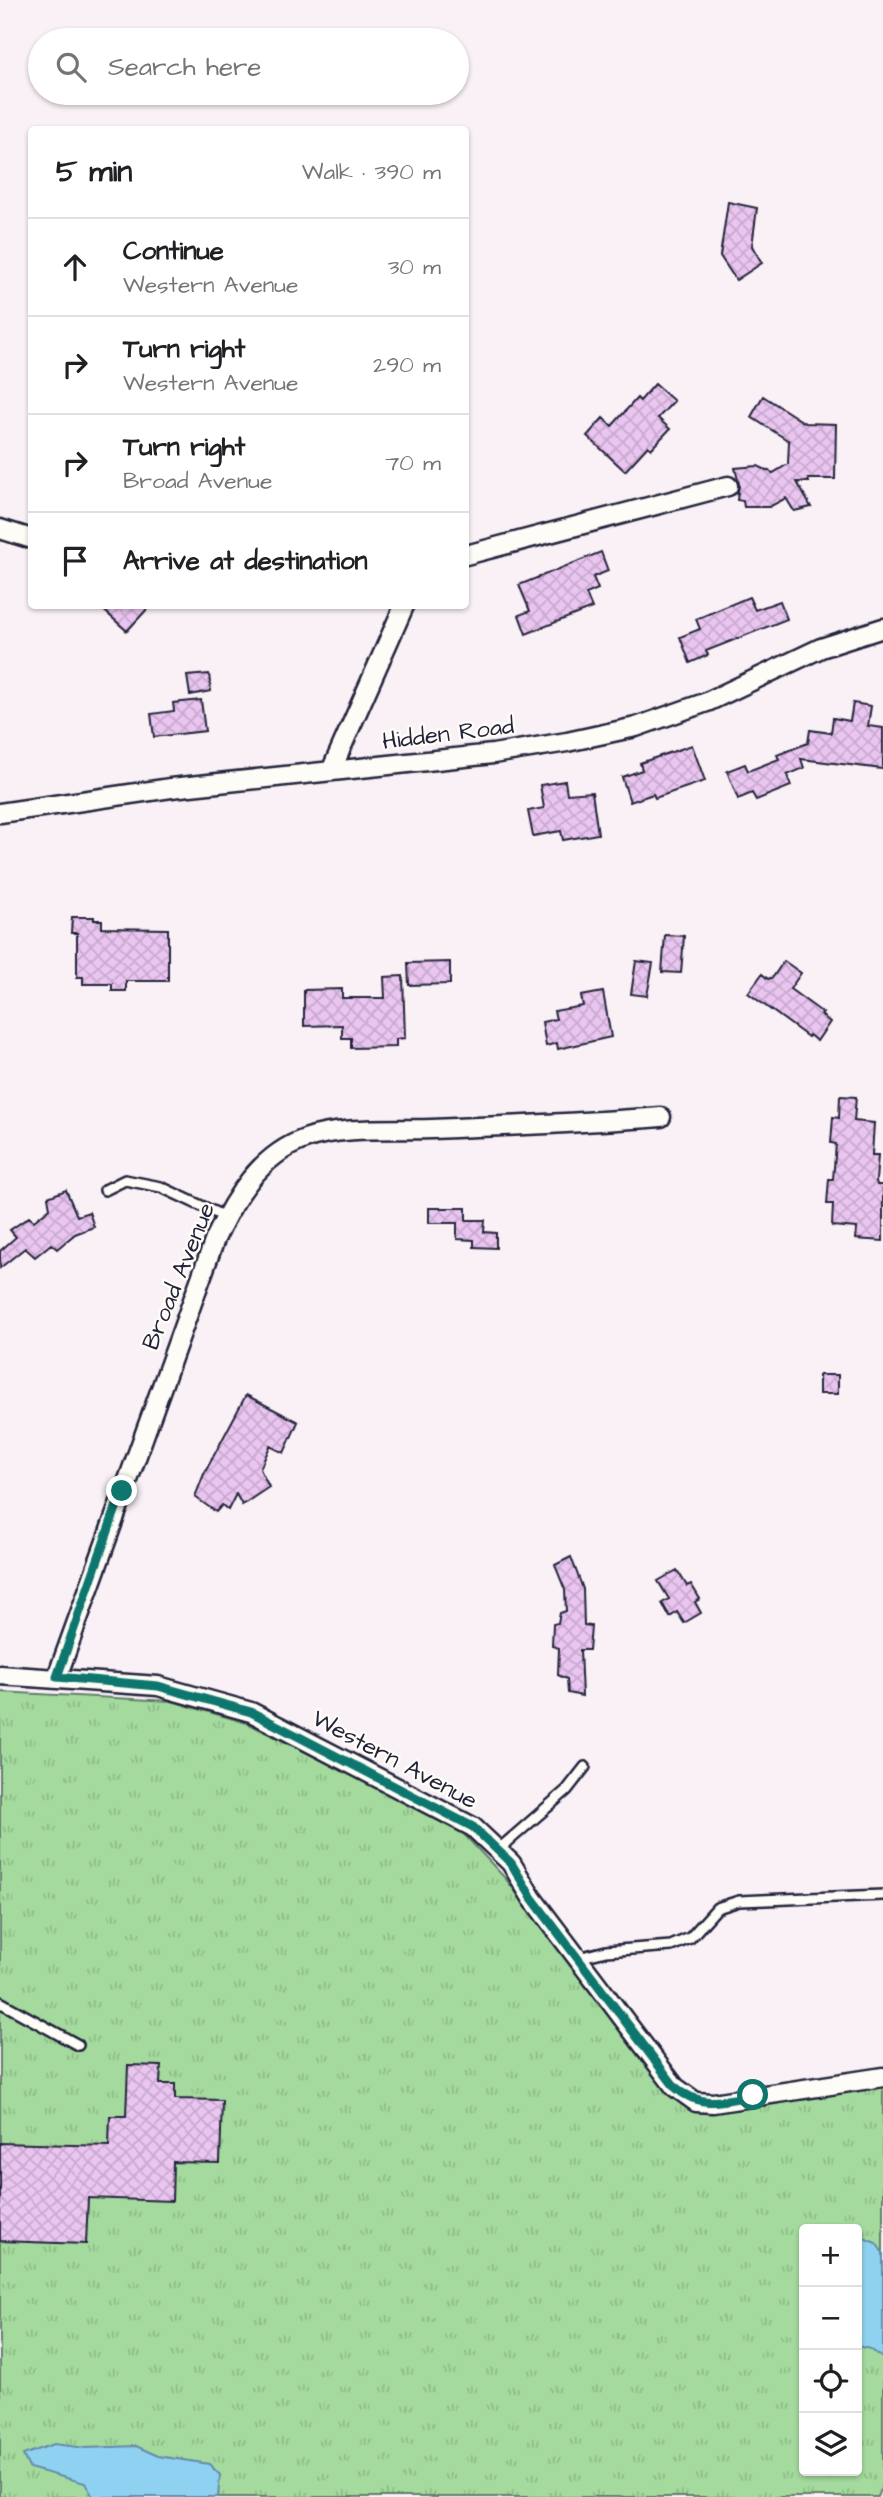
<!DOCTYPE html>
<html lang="en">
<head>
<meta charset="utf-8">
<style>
	:root { --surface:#fff; --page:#f2f2f2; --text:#202124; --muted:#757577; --line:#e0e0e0 }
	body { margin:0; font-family:"Architects Daughter",sans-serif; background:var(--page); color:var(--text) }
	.controls { position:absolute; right:21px; bottom:21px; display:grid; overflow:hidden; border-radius:7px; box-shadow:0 2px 5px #0004 }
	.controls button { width:63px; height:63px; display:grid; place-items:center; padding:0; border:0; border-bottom:2px solid var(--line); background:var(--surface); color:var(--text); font:35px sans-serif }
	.stop { position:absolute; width:21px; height:21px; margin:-16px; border:5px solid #0f766e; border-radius:50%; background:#fff }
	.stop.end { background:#0f766e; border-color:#fff; box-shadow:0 2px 7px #0008 }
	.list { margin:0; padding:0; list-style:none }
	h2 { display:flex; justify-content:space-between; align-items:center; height:91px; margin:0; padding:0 28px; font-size:30px }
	h2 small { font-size:23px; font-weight:400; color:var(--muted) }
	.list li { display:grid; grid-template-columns:46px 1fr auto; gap:21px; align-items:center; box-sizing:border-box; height:98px; padding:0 28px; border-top:2px solid var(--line) }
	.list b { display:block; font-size:26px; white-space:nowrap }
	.list p { margin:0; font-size:23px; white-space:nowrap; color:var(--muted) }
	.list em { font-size:23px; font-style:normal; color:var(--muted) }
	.icon { flex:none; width:38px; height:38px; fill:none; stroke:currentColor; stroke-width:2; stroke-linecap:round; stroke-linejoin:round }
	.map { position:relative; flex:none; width:883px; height:2497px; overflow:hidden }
	.search { position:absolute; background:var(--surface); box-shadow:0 2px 5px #0004; left:28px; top:28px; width:441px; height:77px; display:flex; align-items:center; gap:18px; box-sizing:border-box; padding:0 24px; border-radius:38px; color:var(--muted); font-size:26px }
	.panel { position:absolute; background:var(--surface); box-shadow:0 2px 5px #0004; left:28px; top:126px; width:441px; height:483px; border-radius:7px }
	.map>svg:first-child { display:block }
	.grass { fill:url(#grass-tufts); stroke:#637e6c; stroke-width:2; fill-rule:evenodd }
	.water { fill:#8fd1f0; stroke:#638ba8; stroke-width:2 }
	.building { fill:url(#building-cross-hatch); stroke:#22223b; stroke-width:2 }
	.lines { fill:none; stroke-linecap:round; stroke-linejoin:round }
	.service-casing { stroke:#22223b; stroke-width:14 }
	.minor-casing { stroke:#22223b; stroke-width:23 }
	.service { stroke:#fdfcf7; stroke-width:9 }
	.minor { stroke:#fdfcf7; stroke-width:18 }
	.route { stroke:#0f766e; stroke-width:9 }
	.labels { text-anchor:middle; stroke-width:5; stroke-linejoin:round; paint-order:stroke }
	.street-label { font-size:24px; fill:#22223b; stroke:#fdfcf7 }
</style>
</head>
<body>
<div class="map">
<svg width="883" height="2497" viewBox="0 0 883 2497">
	<defs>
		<pattern id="grass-tufts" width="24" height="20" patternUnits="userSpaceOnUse" patternTransform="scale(1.75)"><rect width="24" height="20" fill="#a4da9d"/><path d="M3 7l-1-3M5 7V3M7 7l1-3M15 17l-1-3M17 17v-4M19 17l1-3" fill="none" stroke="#8dbb88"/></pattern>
		<pattern id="building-cross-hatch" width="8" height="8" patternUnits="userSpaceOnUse" patternTransform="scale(1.75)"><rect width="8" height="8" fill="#e9c5ef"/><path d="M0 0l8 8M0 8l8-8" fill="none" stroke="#c8a9ce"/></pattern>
	</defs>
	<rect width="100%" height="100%" fill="#f9f1f5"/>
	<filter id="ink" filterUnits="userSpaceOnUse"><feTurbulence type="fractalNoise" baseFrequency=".0143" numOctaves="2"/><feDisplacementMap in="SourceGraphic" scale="14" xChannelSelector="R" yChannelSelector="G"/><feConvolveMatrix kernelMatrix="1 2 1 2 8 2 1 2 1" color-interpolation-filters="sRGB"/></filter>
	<g filter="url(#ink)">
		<path class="grass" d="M0,1692L171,1701L247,1723L459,1829L505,1878L667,2092L691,2109L883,2085V2483L878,2497H0ZM804,2229H857V2471H804Z"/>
		<path class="water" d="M857,2235L876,2243L883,2253V2358L870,2349L857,2346Z
			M54,2444L86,2448L136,2446L158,2456L209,2464L220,2475L218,2497H93L85,2483L29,2468L23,2455Z"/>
		<path class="building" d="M728,202L757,208L752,246L762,263L736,280L720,256Z
			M655,384L674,401L658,418L670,429L651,449L648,446L625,471L587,436L603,418L612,426L637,398L640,401Z
			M763,396L805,423L836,424L835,479H808L809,482H797L811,507L794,511L786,498L769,507H744L743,501L737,500L739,484L735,468L758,466L773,473L788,464L789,441L751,417Z
			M601,552L608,571L593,577L598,589L586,594L592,608L526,634L519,615L530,611L519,585Z
			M749,597L755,610L780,601L787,619L706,651L708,655L690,663L680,637L700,629L696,619Z
			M99,606H150L127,631Z
			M209,674L211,691L190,695L187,676Z
			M201,700L205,731L154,737L151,714L174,711L173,703Z
			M853,703L871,706L868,726L883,728V769L801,759L804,768L787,775L791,786L756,800L752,793L738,799L727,771L745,764L748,771L779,759L777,755L808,743L810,730L831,733L833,718L850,721Z
			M692,745L705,781L655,798L653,794L630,802L622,777L642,770L640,763Z
			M565,781L567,794L592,792L598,834L563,840L561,831L533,836L528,811L544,808L540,785Z
			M72,917H94V920H102V928L168,929V981H126V991H112V984H83V977H77V933H71Z
			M665,935L684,936L681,973L662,972Z
			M636,961L653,963L647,996L631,994Z
			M784,961L801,973L790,989L823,1013L821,1015L830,1022L817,1041L809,1035L808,1037L748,993L762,974L768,979L773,977Z
			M450,962V984L409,985L408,963Z
			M403,976L405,1038L396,1039V1047L351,1048V1038H342V1025L304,1026V990L342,989V998H385L384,977Z
			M603,992L611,1037L558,1049L557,1043L546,1046L542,1022L556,1019L554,1011L583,1006L581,996Z
			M840,1096L856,1097L854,1121L874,1123L872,1155H878L876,1181L877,1185H883V1241L856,1239L857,1228L832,1226L833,1204H827L829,1179H833L836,1144L831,1143L833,1117L839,1118Z
			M66,1190L77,1216L89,1212L94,1227L75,1234L57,1249L51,1244L35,1257L25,1248L0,1268V1251L16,1237L10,1230L29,1217L34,1221L50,1208L48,1197Z
			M429,1208H466V1220H485L484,1232L496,1233V1248L474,1247V1240L457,1239V1223H429Z
			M819,1375H838V1394H819Z
			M246,1395L298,1422L284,1453L270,1446L260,1469L269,1487L242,1505L236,1494L228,1510L222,1505L216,1512L195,1497L204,1474Z
			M571,1557L583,1589L584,1625L591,1626L589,1650H580L582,1696L568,1693L567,1679L558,1675L559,1648L552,1646L553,1624L558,1623L560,1613L566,1611L565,1590L555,1565Z
			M677,1570L687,1586L691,1584L700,1599L695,1602L701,1613L684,1623L677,1612L670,1617L662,1603L669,1599L658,1581Z
			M128,2065L161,2066L160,2084H175V2099L222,2100L220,2163L173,2162L172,2201L88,2198L86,2244L0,2241V2143L109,2146L110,2116H126Z"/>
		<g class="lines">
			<g class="service-casing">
				<path id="service" d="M105,1190L125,1180L161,1187L225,1217
					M498,1850L567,1790L585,1767
					M578,1958L606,1951L671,1946L690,1938L717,1908L739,1901L883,1895
					M0,2002L78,2045"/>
			</g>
			<g class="minor-casing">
				<path id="minor" d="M0,529L32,539
					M466,555L728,486
					M331,771L404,606
					M0,813L171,788L493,754L567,742L636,727L707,702L821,648L883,628
					M0,1675L158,1686L251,1712L473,1827L511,1863L532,1898L675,2087L696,2102L713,2103L883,2077
					M57,1677L215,1239C234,1198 260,1155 305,1139C340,1126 394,1130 432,1129C508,1126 584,1123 661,1117"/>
			</g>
			<use href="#service" class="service"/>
			<use href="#minor" class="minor"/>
		</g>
	</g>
	<g class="lines" filter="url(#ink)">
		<path class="route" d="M122,1491L57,1677L158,1686L251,1712L473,1827L511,1863L532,1898L675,2087C700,2109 723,2101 753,2095"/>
	</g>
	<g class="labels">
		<g class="street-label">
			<text transform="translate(448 733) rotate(-7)" y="8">Hidden Road</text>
			<text transform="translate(178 1276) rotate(-68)" y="8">Broad Avenue</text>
			<text transform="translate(395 1759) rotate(28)" y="8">Western Avenue</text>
		</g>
	</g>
</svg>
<div class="controls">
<button>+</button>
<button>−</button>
<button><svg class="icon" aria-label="locate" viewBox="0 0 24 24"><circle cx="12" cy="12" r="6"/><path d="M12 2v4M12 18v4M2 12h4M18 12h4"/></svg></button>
<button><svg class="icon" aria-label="layers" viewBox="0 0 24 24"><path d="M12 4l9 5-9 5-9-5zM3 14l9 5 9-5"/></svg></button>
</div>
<div class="stop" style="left:753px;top:2095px"></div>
<div class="stop end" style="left:122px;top:1491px"></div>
<div class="search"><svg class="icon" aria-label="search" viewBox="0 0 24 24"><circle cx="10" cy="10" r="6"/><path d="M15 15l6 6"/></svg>Search here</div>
<section class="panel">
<h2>5 min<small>Walk · 390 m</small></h2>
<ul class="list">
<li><svg class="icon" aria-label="ahead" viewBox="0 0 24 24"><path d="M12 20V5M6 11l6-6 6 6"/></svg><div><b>Continue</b><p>Western Avenue</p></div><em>30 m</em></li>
<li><svg class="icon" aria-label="right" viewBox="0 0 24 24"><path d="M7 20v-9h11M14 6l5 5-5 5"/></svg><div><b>Turn right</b><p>Western Avenue</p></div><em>290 m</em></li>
<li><svg class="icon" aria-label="right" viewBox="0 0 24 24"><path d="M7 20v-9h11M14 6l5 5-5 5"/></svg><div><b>Turn right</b><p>Broad Avenue</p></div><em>70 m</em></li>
<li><svg class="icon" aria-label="arrive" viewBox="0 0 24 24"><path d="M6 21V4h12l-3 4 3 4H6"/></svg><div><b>Arrive at destination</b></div></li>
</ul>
</section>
</div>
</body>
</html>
